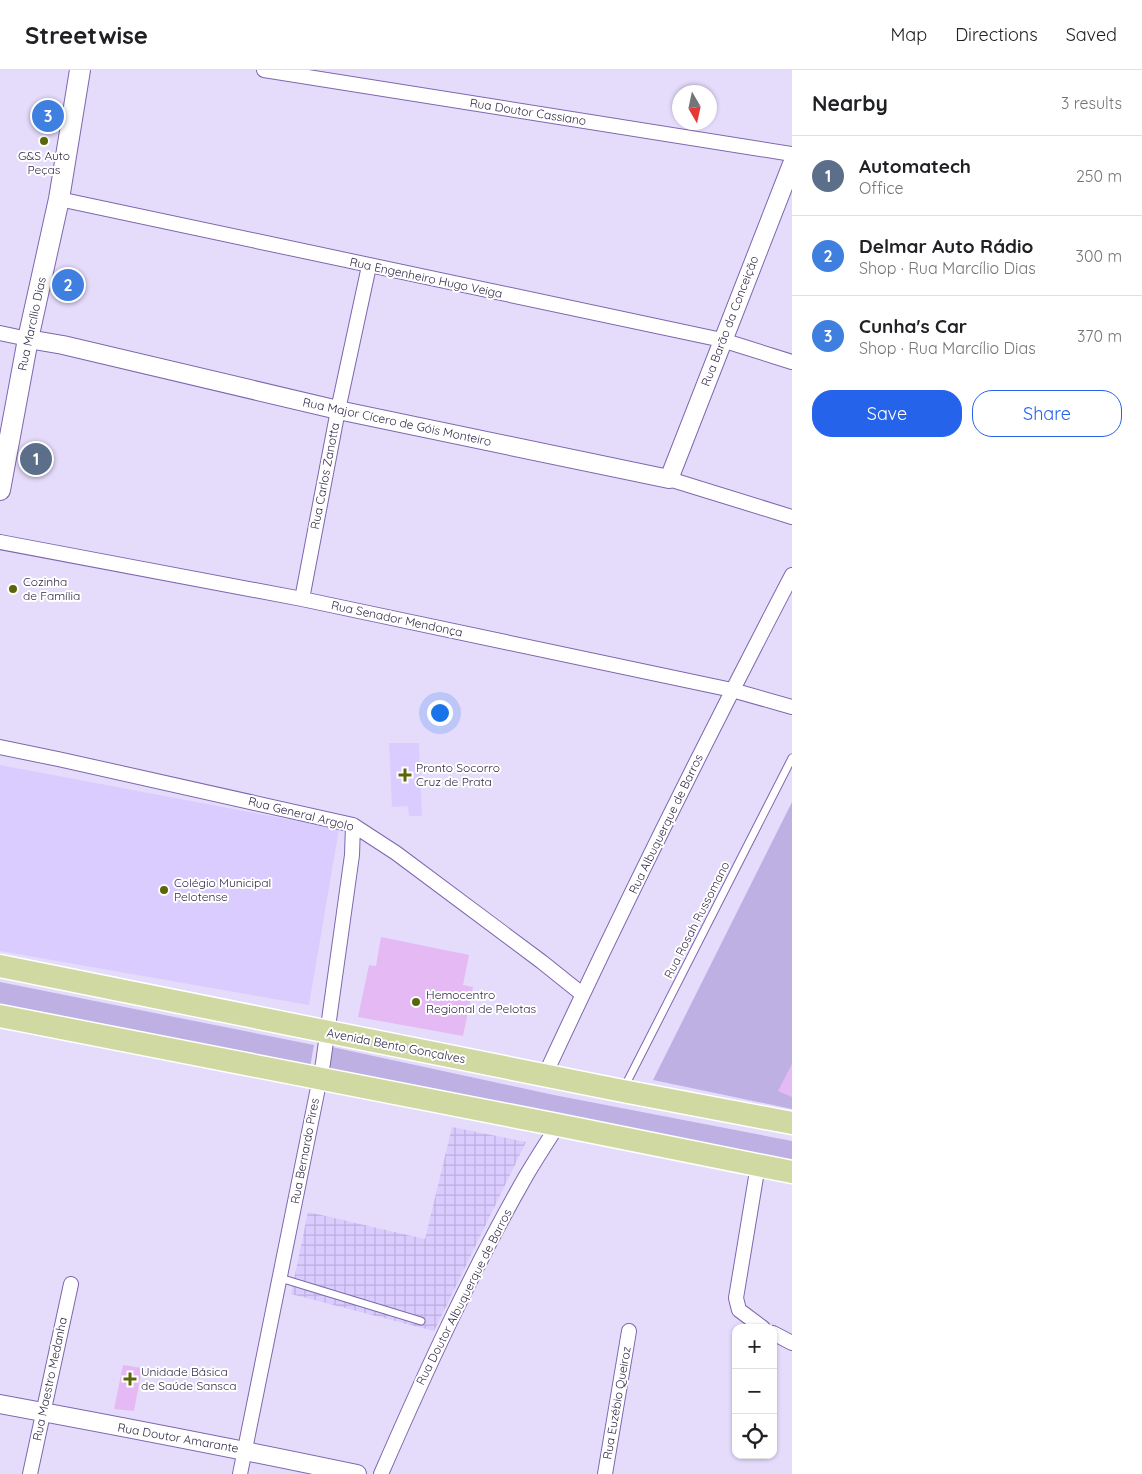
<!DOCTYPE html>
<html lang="en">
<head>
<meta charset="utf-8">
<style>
	:root { --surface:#fff; --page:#f6f6f6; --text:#202124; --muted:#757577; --line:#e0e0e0; --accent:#2563eb }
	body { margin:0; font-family:Quicksand,sans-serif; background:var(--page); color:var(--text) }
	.controls { position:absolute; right:15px; bottom:15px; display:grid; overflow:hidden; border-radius:10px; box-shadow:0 1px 4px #0004 }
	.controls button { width:45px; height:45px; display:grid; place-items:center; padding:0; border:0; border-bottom:1px solid var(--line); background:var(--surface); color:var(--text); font:25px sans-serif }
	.compass { position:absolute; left:672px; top:15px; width:45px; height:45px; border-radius:50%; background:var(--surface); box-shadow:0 1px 4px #0004; rotate:171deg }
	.you { position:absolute; left:439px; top:642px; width:18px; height:18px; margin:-12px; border:4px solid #fff; border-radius:50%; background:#1a73e8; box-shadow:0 0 0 8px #1a73e833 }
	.badge { display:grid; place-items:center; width:32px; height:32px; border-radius:50%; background:var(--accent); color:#fff; font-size:16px; font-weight:700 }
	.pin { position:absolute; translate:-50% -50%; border:2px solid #fff; box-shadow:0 1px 5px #0006 }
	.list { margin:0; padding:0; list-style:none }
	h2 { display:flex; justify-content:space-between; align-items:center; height:65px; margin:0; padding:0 20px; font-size:21px }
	h2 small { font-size:16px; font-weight:400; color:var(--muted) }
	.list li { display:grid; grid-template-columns:32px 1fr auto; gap:15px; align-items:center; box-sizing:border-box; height:80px; padding:0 20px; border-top:1px solid var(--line) }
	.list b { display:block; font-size:19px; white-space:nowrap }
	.list p { margin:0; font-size:16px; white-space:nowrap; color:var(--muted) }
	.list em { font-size:16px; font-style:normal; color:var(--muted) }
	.actions { display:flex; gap:10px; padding:15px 20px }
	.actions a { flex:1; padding:11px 0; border:1px solid var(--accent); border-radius:20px; text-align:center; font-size:18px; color:var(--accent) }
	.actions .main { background:var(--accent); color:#fff }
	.icon { flex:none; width:28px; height:28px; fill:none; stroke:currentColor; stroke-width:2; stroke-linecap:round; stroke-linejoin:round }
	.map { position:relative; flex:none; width:792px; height:1404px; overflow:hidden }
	header { display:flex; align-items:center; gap:30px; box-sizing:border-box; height:70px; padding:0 25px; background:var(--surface); border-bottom:1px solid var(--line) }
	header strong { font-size:24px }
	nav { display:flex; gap:28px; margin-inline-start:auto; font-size:18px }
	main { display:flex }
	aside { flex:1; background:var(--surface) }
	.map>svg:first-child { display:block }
	.built { fill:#daccff }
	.industrial { fill:url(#industrial-grid) }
	.park { fill:#bfb0e4 }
	.building { fill:#e5b9f4 }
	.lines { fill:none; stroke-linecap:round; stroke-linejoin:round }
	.service-casing { stroke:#7e67ae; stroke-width:9 }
	.minor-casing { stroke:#7e67ae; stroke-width:16 }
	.tertiary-casing { stroke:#7e67ae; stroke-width:20 }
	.secondary-casing { stroke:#7e67ae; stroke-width:22 }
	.primary-casing { stroke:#fff; stroke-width:25 }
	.service { stroke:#fff; stroke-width:7 }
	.minor { stroke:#fff; stroke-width:14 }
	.tertiary { stroke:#fff; stroke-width:18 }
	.secondary { stroke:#fff; stroke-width:20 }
	.primary { stroke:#d0d9a1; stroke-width:22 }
	.poi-dot { fill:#5a660a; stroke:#fff; stroke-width:2 }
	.labels { text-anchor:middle; stroke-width:4; stroke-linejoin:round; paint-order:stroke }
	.street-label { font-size:12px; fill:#312846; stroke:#fff }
	.poi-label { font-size:12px; fill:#312846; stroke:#fff; text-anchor:start }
</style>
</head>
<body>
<header>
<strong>Streetwise</strong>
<nav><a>Map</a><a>Directions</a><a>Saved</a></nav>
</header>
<main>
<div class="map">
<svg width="792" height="1404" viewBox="0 0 792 1404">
	<defs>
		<pattern id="industrial-grid" width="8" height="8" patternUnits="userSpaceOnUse" patternTransform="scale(1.25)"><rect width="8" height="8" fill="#daccff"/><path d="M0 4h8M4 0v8" fill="none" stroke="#bcafdc"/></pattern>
	</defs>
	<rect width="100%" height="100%" fill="#e5dcfc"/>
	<path class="built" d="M419,673L422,746H409L408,736L392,737L389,673Z
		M0,695L339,759L309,935L0,881Z"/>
	<path class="industrial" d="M452,1057L526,1072L434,1261L291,1224L308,1142L425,1169Z"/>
	<path class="park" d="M792,732V1039L653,1010Z
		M0,912L314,975L309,1003L0,941Z
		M332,977L554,1025L792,1071V1100L327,1005Z"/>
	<path class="building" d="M381,867L469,885L463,915L473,917L463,966L358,947L369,895L376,896Z
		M792,994V1027L778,1021Z
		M123,1295L142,1298L134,1341L114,1339Z"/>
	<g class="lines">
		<g class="service-casing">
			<path id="service" d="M624,1018L792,688
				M280,1208L421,1251"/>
		</g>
		<g class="minor-casing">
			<path id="minor" d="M264,0L792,84
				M59,129L722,270L792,292
				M0,263L28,269
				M669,409L792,447
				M0,472L302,529L732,620L792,637
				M302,529L338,340L369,196
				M0,677L58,689L353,755L396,783L542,892L582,924
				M545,1005C623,837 706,670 792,505
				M758,1095L736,1228L739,1240L763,1258
				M773,1263L792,1273
				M30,1404L71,1214
				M240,1404L323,993L352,785L353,755
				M381,1404C425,1303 471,1202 526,1106C536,1089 547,1072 558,1055
				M605,1404L629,1261"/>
		</g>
		<g class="tertiary-casing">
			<path id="tertiary" d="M28,269L63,275L338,340L669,409L792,94
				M0,1334C119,1356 238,1379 357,1404"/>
		</g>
		<g class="secondary-casing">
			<path id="secondary" d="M0,420L28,269L59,129L80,0"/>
		</g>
		<g class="primary-casing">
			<path id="primary" d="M0,896L623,1021L792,1053
				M0,946L558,1055L792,1102"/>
		</g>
		<use href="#service" class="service"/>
		<use href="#minor" class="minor"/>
		<use href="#tertiary" class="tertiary"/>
		<use href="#secondary" class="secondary"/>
		<use href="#primary" class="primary"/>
	</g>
	<g class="poi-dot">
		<circle cx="44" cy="71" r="5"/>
		<circle cx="13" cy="519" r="5"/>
		<path d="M402.5 697.5h5v5h5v5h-5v5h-5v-5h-5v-5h5z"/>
		<circle cx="164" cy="820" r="5"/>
		<circle cx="416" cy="932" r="5"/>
		<path d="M127.5 1301.5h5v5h5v5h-5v5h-5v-5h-5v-5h5z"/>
	</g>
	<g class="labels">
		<g class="street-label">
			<text transform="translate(528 42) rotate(9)" y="4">Rua Doutor Cassiano</text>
			<text transform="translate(426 208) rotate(12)" y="4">Rua Engenheiro Hugo Veiga</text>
			<text transform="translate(730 251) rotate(-69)" y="4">Rua Barão da Conceição</text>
			<text transform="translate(32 254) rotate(-78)" y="4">Rua Marcílio Dias</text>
			<text transform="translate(397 352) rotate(12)" y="4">Rua Major Cícero de Góis Monteiro</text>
			<text transform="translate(325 406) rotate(-79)" y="4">Rua Carlos Zanotta</text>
			<text transform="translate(397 549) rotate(12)" y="4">Rua Senador Mendonça</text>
			<text transform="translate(301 744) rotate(14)" y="4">Rua General Argolo</text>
			<text transform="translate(666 754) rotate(-64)" y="4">Rua Albuquerque de Barros</text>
			<text transform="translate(697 850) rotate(-63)" y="4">Rua Rosah Russomano</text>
			<text transform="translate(396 976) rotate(11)" y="4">Avenida Bento Gonçalves</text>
			<text transform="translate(305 1081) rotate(-79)" y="4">Rua Bernardo Pires</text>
			<text transform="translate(464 1227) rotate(-63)" y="4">Rua Doutor Albuquerque de Barros</text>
			<text transform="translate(50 1309) rotate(-78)" y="4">Rua Maestro Medanha</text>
			<text transform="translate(617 1333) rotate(-80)" y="4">Rua Euzébio Queiroz</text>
			<text transform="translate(178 1368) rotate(10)" y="4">Rua Doutor Amarante</text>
		</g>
		<g class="poi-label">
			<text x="44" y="90" text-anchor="middle">G&amp;S Auto<tspan x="44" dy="14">Peças</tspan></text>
			<text x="23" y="516">Cozinha<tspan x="23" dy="14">de Família</tspan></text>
			<text x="416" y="702">Pronto Socorro<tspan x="416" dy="14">Cruz de Prata</tspan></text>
			<text x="174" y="817">Colégio Municipal<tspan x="174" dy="14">Pelotense</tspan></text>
			<text x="426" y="929">Hemocentro<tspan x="426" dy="14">Regional de Pelotas</tspan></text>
			<text x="141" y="1306">Unidade Básica<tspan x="141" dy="14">de Saúde Sansca</tspan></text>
		</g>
	</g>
</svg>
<div class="controls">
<button>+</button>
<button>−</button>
<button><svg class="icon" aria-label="locate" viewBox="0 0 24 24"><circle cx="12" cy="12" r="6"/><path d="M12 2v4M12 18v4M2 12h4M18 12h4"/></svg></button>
</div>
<svg class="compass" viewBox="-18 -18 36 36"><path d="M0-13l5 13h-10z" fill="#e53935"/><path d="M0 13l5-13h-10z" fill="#757577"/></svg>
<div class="you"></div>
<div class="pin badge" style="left:36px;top:389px;background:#5c6f8a">1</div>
<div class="pin badge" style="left:68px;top:215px;background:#3f7fe0">2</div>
<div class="pin badge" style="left:48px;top:46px;background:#3f7fe0">3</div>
</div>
<aside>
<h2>Nearby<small>3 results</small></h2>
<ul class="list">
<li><span class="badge" style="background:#5c6f8a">1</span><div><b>Automatech</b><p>Office</p></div><em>250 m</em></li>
<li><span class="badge" style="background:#3f7fe0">2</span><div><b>Delmar Auto Rádio</b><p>Shop · Rua Marcílio Dias</p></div><em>300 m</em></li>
<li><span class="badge" style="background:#3f7fe0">3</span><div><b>Cunha's Car</b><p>Shop · Rua Marcílio Dias</p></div><em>370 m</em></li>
</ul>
<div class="actions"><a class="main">Save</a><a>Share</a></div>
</aside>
</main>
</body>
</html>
